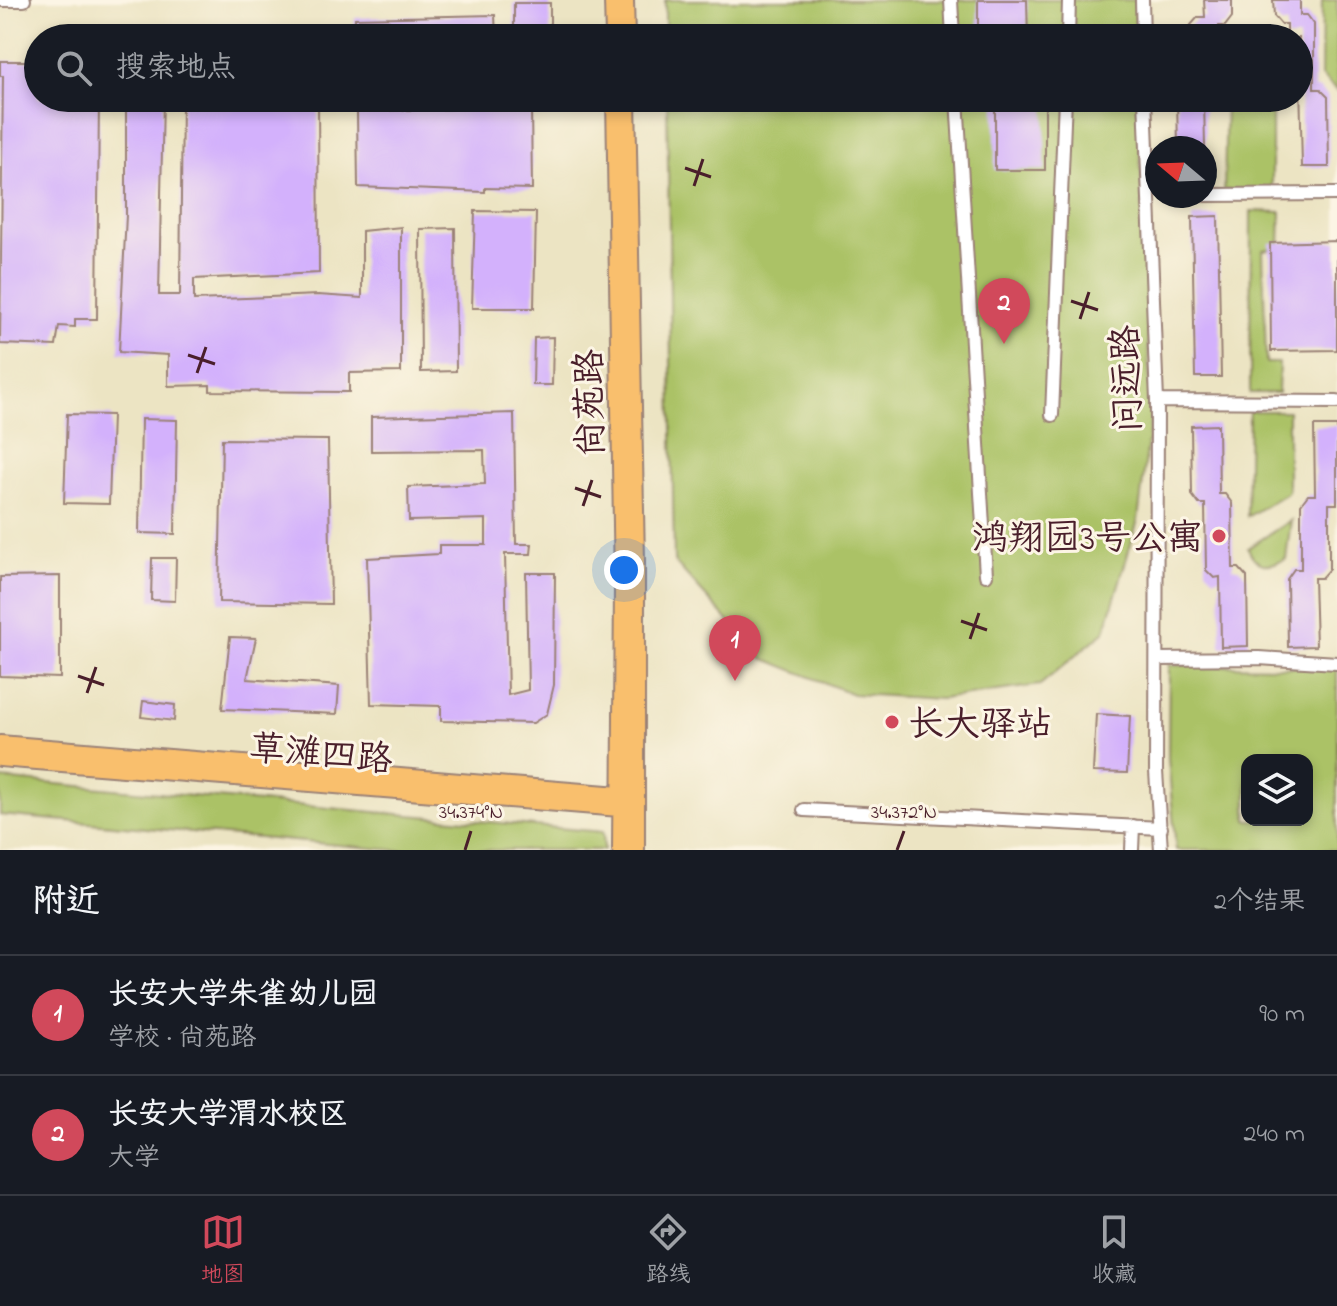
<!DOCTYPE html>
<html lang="zh">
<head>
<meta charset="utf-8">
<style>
	:root { --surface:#171b24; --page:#20242c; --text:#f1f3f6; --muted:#9ea1a6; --line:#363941; --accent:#d1495b }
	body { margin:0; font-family:"Indie Flower","LXGW WenKai TC",sans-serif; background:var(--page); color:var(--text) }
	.controls { position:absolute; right:24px; bottom:24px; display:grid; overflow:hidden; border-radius:16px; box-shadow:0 4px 12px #0003 }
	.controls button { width:72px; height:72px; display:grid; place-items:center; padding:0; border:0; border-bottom:2px solid var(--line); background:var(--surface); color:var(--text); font:40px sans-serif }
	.compass { position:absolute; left:1145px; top:136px; width:72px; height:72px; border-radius:50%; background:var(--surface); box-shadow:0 4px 12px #0003; rotate:289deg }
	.you { position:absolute; left:624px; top:570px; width:28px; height:28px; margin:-20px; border:6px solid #fff; border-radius:50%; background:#1a73e8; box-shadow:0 0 0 12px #1a73e833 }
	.badge { display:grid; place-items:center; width:52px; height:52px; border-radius:50%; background:var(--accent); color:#fff; font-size:26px; font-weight:700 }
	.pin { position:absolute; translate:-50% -66px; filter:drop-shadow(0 2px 4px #0008) }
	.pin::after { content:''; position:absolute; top:42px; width:28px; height:24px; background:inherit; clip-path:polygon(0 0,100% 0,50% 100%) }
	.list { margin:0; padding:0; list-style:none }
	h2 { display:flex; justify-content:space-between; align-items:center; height:104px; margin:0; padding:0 32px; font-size:34px }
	h2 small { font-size:26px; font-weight:400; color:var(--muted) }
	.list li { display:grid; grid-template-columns:52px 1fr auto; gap:24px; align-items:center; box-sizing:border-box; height:120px; padding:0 32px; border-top:2px solid var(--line) }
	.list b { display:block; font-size:30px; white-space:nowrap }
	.list p { margin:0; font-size:26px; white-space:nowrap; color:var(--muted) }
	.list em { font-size:26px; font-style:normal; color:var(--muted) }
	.icon { flex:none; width:44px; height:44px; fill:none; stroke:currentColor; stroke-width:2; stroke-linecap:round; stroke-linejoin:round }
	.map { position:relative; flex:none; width:1337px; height:850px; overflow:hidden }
	.search { position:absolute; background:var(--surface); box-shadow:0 4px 12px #0003; left:24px; right:24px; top:24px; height:88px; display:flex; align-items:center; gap:20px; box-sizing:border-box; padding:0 28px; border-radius:44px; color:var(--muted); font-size:30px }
	.sheet { height:344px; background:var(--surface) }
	nav { display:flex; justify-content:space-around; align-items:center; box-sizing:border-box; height:112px; border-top:2px solid var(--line); background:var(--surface); font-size:22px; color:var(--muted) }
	nav a { display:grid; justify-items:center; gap:4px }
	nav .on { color:var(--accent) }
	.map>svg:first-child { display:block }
	.green { fill:#abc266; stroke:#7a7048; stroke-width:2; fill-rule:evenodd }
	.building { fill:#d3b1fc }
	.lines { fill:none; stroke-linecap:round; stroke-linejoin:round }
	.minor-casing { stroke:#9b8277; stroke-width:16 }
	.major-casing { stroke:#9b8277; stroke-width:20 }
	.minor { stroke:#fff; stroke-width:12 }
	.major { stroke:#f9bf6d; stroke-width:16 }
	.ticks { fill:none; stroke:#4a1f2b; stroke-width:3 }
	.poi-dot { fill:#d1495b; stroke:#fcf5e5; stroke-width:3 }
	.labels { text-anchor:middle; stroke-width:6; stroke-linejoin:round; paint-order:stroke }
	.street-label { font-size:36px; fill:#4a1f2b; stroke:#fcf5e5 }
	.poi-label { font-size:36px; fill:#4a1f2b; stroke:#fcf5e5; text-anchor:end }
	.ticks-label { font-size:20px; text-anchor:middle; fill:#4a1f2b; stroke:#fcf5e5; stroke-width:6; stroke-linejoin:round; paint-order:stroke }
</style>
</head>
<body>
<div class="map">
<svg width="1337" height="850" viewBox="0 0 1337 850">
	<rect width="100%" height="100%" fill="#fcf5e5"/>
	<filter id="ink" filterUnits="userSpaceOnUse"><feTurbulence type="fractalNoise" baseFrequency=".0125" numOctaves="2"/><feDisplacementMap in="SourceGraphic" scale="16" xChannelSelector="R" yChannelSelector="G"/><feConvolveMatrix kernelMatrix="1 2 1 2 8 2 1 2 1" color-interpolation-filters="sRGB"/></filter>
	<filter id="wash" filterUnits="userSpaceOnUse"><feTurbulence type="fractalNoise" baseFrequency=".006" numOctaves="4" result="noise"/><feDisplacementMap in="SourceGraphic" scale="32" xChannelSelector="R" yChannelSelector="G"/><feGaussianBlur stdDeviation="1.8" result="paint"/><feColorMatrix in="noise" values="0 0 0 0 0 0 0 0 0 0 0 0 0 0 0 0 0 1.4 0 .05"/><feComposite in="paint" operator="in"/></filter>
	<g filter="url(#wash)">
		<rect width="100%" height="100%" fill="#ece4c3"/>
		<path class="green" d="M665,0H1135L1136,38H665Z
			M1322,0H1337V91L1321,76Z
			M667,98H1138L1151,417L1138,520L1105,631L1040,685L940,699L853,694L762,658L674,561Z
			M1226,98H1272V191L1224,190Z
			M1251,211L1281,212L1280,248L1263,250L1266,363H1279L1278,393H1250Z
			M1249,411H1288V492L1247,517Z
			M1291,520L1286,559C1268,567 1256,568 1248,548Z
			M1169,665L1337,668V850H1176L1168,759ZM1247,760H1307V820H1247Z
			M0,779L603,832L604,850H394L0,815Z"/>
		<g id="blocks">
			<path class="building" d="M978,0H1027L1028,38H978Z
				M1204,0H1232V17L1225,26H1219V38H1191L1190,26L1198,17H1205Z
				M1273,0H1300V15H1307L1314,24V89H1320L1328,97L1329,167H1302L1299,38H1287V24H1281L1274,16Z
				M514,3H550V38H514Z
				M495,15L496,38H354L355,18Z
				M0,61H38V98H99L97,319H75V327L59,326L56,346L0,344L3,76H0Z
				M126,98H163L159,295H180L182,98H318L319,273L194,279V300L318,295L362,298V231L401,227V372L349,373V392L210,391V385L168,386V355L119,352L126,215Z
				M995,98H1045V170H995Z
				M1177,98H1204L1205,148H1178Z
				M503,104L531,105L532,189L485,188V192L358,187L357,111L503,108Z
				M475,211L536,212L534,308H472Z
				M1218,216L1221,377H1195L1192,217Z
				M455,228L456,371L421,372L420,229Z
				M1337,241V350L1271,351L1270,243Z
				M553,337L552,385H533L534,338Z
				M514,413L516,544H532L531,554H505L508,695L528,690L526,573H555L554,685L547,714L533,723L441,721V706L371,704L367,558L439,554V545H486V519L409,521L408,487L485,484L484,450L371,451V417Z
				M67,414L112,415L109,504L64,503Z
				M141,419L177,420L175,534L139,533Z
				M1218,425L1219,494H1225L1232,503L1233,568H1239L1247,577L1248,646L1221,647L1220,577L1214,578L1206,570L1205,504H1199L1192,495L1191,426Z
				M1314,426H1337V504H1329V569L1321,578H1314L1316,646L1288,647L1287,579L1294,569H1301V504L1308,495H1315Z
				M222,439L328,440L331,604L219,602Z
				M152,558H176L175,601L151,600Z
				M60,576V678L0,676V577Z
				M230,637L256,638L247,679L339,686L337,714L222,709Z
				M143,701L175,705L174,721L141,717Z
				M1096,714L1130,716L1127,773L1093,772Z"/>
		</g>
	</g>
	<g filter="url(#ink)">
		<use href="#blocks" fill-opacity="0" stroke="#9b8277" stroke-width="2"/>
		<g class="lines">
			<g class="minor-casing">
				<path id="minor" d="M0,0H24
					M951,0L953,38
					M1142,0L1143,38
					M1068,38L1069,0
					M957,98L986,575
					M1145,98L1157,401L1156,771L1161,850
					M1205,195L1337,194
					M1157,401L1337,402
					M1052,415L1065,98
					M1157,659L1259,658L1337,663
					M804,810L1161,828
					M1132,850L1133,826"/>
			</g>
			<g class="major-casing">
				<path id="major" d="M613,0L614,38
					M625,0L626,38
					M615,98L623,586L621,850
					M627,98L636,561V850
					M0,744L631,796
					M0,758L632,809"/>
			</g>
			<use href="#minor" class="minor"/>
			<use href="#major" class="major"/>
		</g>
	</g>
	<path class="ticks" d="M685,168L711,177M694,186L703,159M1071,301L1098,310M1080,319L1089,292M188,355L215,364M197,373L206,347M575,488L601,497M583,506L592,480M961,621L987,630M970,639L979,613M78,676L104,685M87,693L96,667M465,850L471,831M897,850L904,831"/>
	<g class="poi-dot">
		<circle cx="1219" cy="536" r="8"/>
		<circle cx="892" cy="722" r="8"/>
	</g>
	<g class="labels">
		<g class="street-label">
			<text transform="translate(1125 379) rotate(-92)" y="13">问远路</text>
			<text transform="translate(588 403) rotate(-91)" y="13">尚苑路</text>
			<text transform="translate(321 752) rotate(5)" y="13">草滩四路</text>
		</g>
		<g class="poi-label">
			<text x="1203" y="549">鸿翔园3号公寓</text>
			<text x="908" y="735" text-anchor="start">长大驿站</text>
		</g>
	</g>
	<g class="ticks-label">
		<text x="471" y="818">34.374°N</text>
		<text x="904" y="818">34.372°N</text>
	</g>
</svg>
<div class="controls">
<button><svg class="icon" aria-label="layers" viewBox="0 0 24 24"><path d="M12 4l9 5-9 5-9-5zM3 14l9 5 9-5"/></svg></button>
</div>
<svg class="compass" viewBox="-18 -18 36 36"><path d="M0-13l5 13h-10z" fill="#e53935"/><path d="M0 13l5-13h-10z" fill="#9ea1a6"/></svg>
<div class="you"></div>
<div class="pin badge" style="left:735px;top:681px">1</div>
<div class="pin badge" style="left:1004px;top:344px">2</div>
<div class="search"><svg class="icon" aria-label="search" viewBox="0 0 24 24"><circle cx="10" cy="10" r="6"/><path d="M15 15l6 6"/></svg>搜索地点</div>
</div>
<section class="sheet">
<h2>附近<small>2个结果</small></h2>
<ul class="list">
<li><span class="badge">1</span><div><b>长安大学朱雀幼儿园</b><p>学校 · 尚苑路</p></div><em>90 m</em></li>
<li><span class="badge">2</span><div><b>长安大学渭水校区</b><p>大学</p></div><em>240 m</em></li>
</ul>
</section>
<nav>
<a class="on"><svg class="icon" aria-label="map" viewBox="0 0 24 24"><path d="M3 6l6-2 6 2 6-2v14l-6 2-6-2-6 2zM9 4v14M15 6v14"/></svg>地图</a>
<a><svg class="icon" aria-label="directions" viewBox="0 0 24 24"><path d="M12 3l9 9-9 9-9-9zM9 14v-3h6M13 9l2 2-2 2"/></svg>路线</a>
<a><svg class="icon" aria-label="saved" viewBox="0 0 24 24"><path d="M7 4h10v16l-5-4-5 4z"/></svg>收藏</a>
</nav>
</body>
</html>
